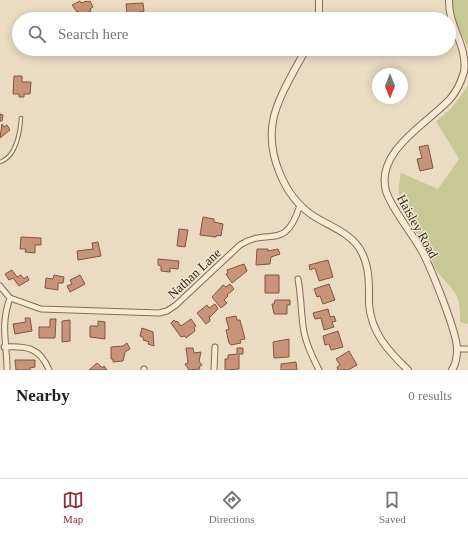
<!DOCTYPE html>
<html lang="en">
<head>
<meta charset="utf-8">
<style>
	:root { --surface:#fff; --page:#f2f2f2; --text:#202124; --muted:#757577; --line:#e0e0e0; --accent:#902d37 }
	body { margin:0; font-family:"Times New Roman",serif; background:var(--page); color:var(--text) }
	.compass { position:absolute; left:372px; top:68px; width:36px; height:36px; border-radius:50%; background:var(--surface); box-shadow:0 2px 10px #0003; rotate:180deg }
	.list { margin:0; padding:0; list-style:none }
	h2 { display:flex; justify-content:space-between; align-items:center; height:52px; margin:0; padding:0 16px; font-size:17px }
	h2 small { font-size:13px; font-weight:400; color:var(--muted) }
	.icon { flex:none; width:22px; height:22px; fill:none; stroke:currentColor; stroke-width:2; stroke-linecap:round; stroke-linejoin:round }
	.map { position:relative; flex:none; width:468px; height:370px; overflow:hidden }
	.search { position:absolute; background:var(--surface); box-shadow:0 2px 10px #0003; left:12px; right:12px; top:12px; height:44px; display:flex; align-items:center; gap:10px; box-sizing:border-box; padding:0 14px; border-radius:22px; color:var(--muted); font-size:15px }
	.sheet { height:108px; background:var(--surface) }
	nav { display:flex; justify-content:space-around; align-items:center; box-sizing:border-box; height:56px; border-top:1px solid var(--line); background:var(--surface); font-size:11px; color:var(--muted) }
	nav a { display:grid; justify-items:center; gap:2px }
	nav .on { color:var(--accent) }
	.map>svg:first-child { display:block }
	.green { fill:#c7c896 }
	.building { fill:#c79379; stroke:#825541 }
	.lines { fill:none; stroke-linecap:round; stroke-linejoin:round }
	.service-casing { stroke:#846c5a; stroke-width:4.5 }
	.minor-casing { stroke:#846c5a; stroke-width:7 }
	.tertiary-casing { stroke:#846c5a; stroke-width:8 }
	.service { stroke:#f7e9d4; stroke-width:2.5 }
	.minor { stroke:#f7e9d4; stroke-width:5 }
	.tertiary { stroke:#f7e9d4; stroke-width:6 }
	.labels { text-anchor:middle; stroke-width:3; stroke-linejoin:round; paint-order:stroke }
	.street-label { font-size:13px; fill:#34261d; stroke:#f3e6d1 }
</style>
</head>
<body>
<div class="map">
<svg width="468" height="370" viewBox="0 0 468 370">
	<rect width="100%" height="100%" fill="#ebdbc2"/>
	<path class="green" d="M452,0H468V49C463,33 451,18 452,0Z
		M468,85V324L460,322C461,290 454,294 437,271C433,266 432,258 428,251C418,233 401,215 399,194C398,187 400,179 401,173L438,189L459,159L436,121C450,111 459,100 468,85Z"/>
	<path class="building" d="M80,1L81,3L87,1L88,2L90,1L93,7L90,9L91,11L84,14L83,12L80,14L78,11L77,12L72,5Z
		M143,3L144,11L129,15V12L127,13L126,4Z
		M14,76H22V82H31L30,94H24V97H19V94H13Z
		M0,114L3,115L2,121H0Z
		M2,124L4,127L7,125L10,130L0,138Z
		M428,145L433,168L420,171L417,159L422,158L419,147Z
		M203,217L214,219V222L223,224L221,236L217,235L216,237L200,235Z
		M179,229L188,230L185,247L177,246Z
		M21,237L41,238V245H35V253L25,252L26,249H20Z
		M98,242L101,256L78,260L77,251L93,249L92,243Z
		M257,249H268V251L278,249L280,254L271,257L270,264L256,265Z
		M158,259L179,261L178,269L170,268V272L161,271V266L158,265Z
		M328,260L333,277L319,281L315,268L310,270L309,265Z
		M244,264L247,271L232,283L226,274L228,273L227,270Z
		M12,270L17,277L21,275L24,279L27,276L29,280L19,286L13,278L9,280L5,274Z
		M54,275L64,277L63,283H58V290L45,288L46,278L53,279Z
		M80,275L85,284L70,292L67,286L72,284L70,280Z
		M265,275H279V293H265Z
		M230,284L234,289L227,295L228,296L224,300L227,303L221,308L212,297L223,285L226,287Z
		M329,284L335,300L323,304L320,296L317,297L314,289Z
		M275,300H290V305H287V314H274L272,304H274Z
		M215,304L218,309L210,317L209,316L210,321L206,324L197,313L207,305L209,308Z
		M328,309L330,317L334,316L336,321L332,322L334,327L324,330L321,318L315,319L313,313Z
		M236,316L237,320H240L245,339L240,340L241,343L231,345L229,343L226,330L229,329L226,318Z
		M25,318H30L32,331L15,334L13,324L26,322Z
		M50,319H56L55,338H39V327H50Z
		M191,319L196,326L194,327L195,331L186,338L185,336L181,337L171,323L174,320L176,322L177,321L181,326Z
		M70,320V341L62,342V321Z
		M98,321L105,322V339L90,337V326H98Z
		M142,328L153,332L154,346L148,344L149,342L143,340L144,338L140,336Z
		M338,331L343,347L331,350L329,344L325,345L323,336Z
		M289,339V357L274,358L273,342Z
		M127,343L130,349L125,352L123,361L113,362V359H111V347L123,346Z
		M186,348H193L194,353L201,352L199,361L202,365L199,367L200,369L189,370L185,364L188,363Z
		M237,348H243V354H239V369L225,370V359H228V355L237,354Z
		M349,351L357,365L348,370H338L337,367L340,365L336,359Z
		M15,360H35V367L30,368V370H16Z
		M296,362L297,370H281V364Z
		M97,363L103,368L104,366L107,370H89Z"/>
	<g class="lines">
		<g class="service-casing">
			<path id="service" d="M0,162C16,157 20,132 21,118"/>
		</g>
		<g class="minor-casing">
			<path id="minor" d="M298,279C301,295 301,310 303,326C305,342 312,356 319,370
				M0,286L10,298L41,309L159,313L167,311L176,305L240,245C270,226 285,253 300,205
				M4,347C26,346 40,347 49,370
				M457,349H468
				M7,370C7,342 0,326 10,298
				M144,370V369
				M214,370L215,347"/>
		</g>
		<g class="tertiary-casing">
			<path id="tertiary" d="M319,0V19
				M449,0C448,26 468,46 464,72C461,82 457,91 450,99C428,123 375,151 386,191C392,210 413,234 423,253C431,269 458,334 457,350C457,357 456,364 452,370
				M306,49C295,70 277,98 273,121C267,154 284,196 312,215C328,226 353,233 362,253C370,269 369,287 369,304C371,332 388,351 408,370"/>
		</g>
		<use href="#service" class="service"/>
		<use href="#minor" class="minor"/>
		<use href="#tertiary" class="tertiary"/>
	</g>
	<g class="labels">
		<g class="street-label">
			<text transform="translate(418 226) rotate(61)" y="5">Haisley Road</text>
			<text transform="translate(194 273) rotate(-43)" y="5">Nathan Lane</text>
		</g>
	</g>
</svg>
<svg class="compass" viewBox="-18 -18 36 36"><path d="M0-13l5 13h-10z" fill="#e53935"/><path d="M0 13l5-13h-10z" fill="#757577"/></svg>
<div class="search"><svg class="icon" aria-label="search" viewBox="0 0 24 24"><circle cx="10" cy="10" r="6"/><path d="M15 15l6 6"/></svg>Search here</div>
</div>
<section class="sheet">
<h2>Nearby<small>0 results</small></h2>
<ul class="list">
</ul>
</section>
<nav>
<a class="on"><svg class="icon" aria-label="map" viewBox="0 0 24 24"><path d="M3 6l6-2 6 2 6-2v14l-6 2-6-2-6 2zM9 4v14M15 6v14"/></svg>Map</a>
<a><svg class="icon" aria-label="directions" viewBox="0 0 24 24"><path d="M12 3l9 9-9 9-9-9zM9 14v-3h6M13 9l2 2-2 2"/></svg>Directions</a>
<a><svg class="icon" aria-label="saved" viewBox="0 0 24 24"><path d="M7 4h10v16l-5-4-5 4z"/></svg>Saved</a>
</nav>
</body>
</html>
